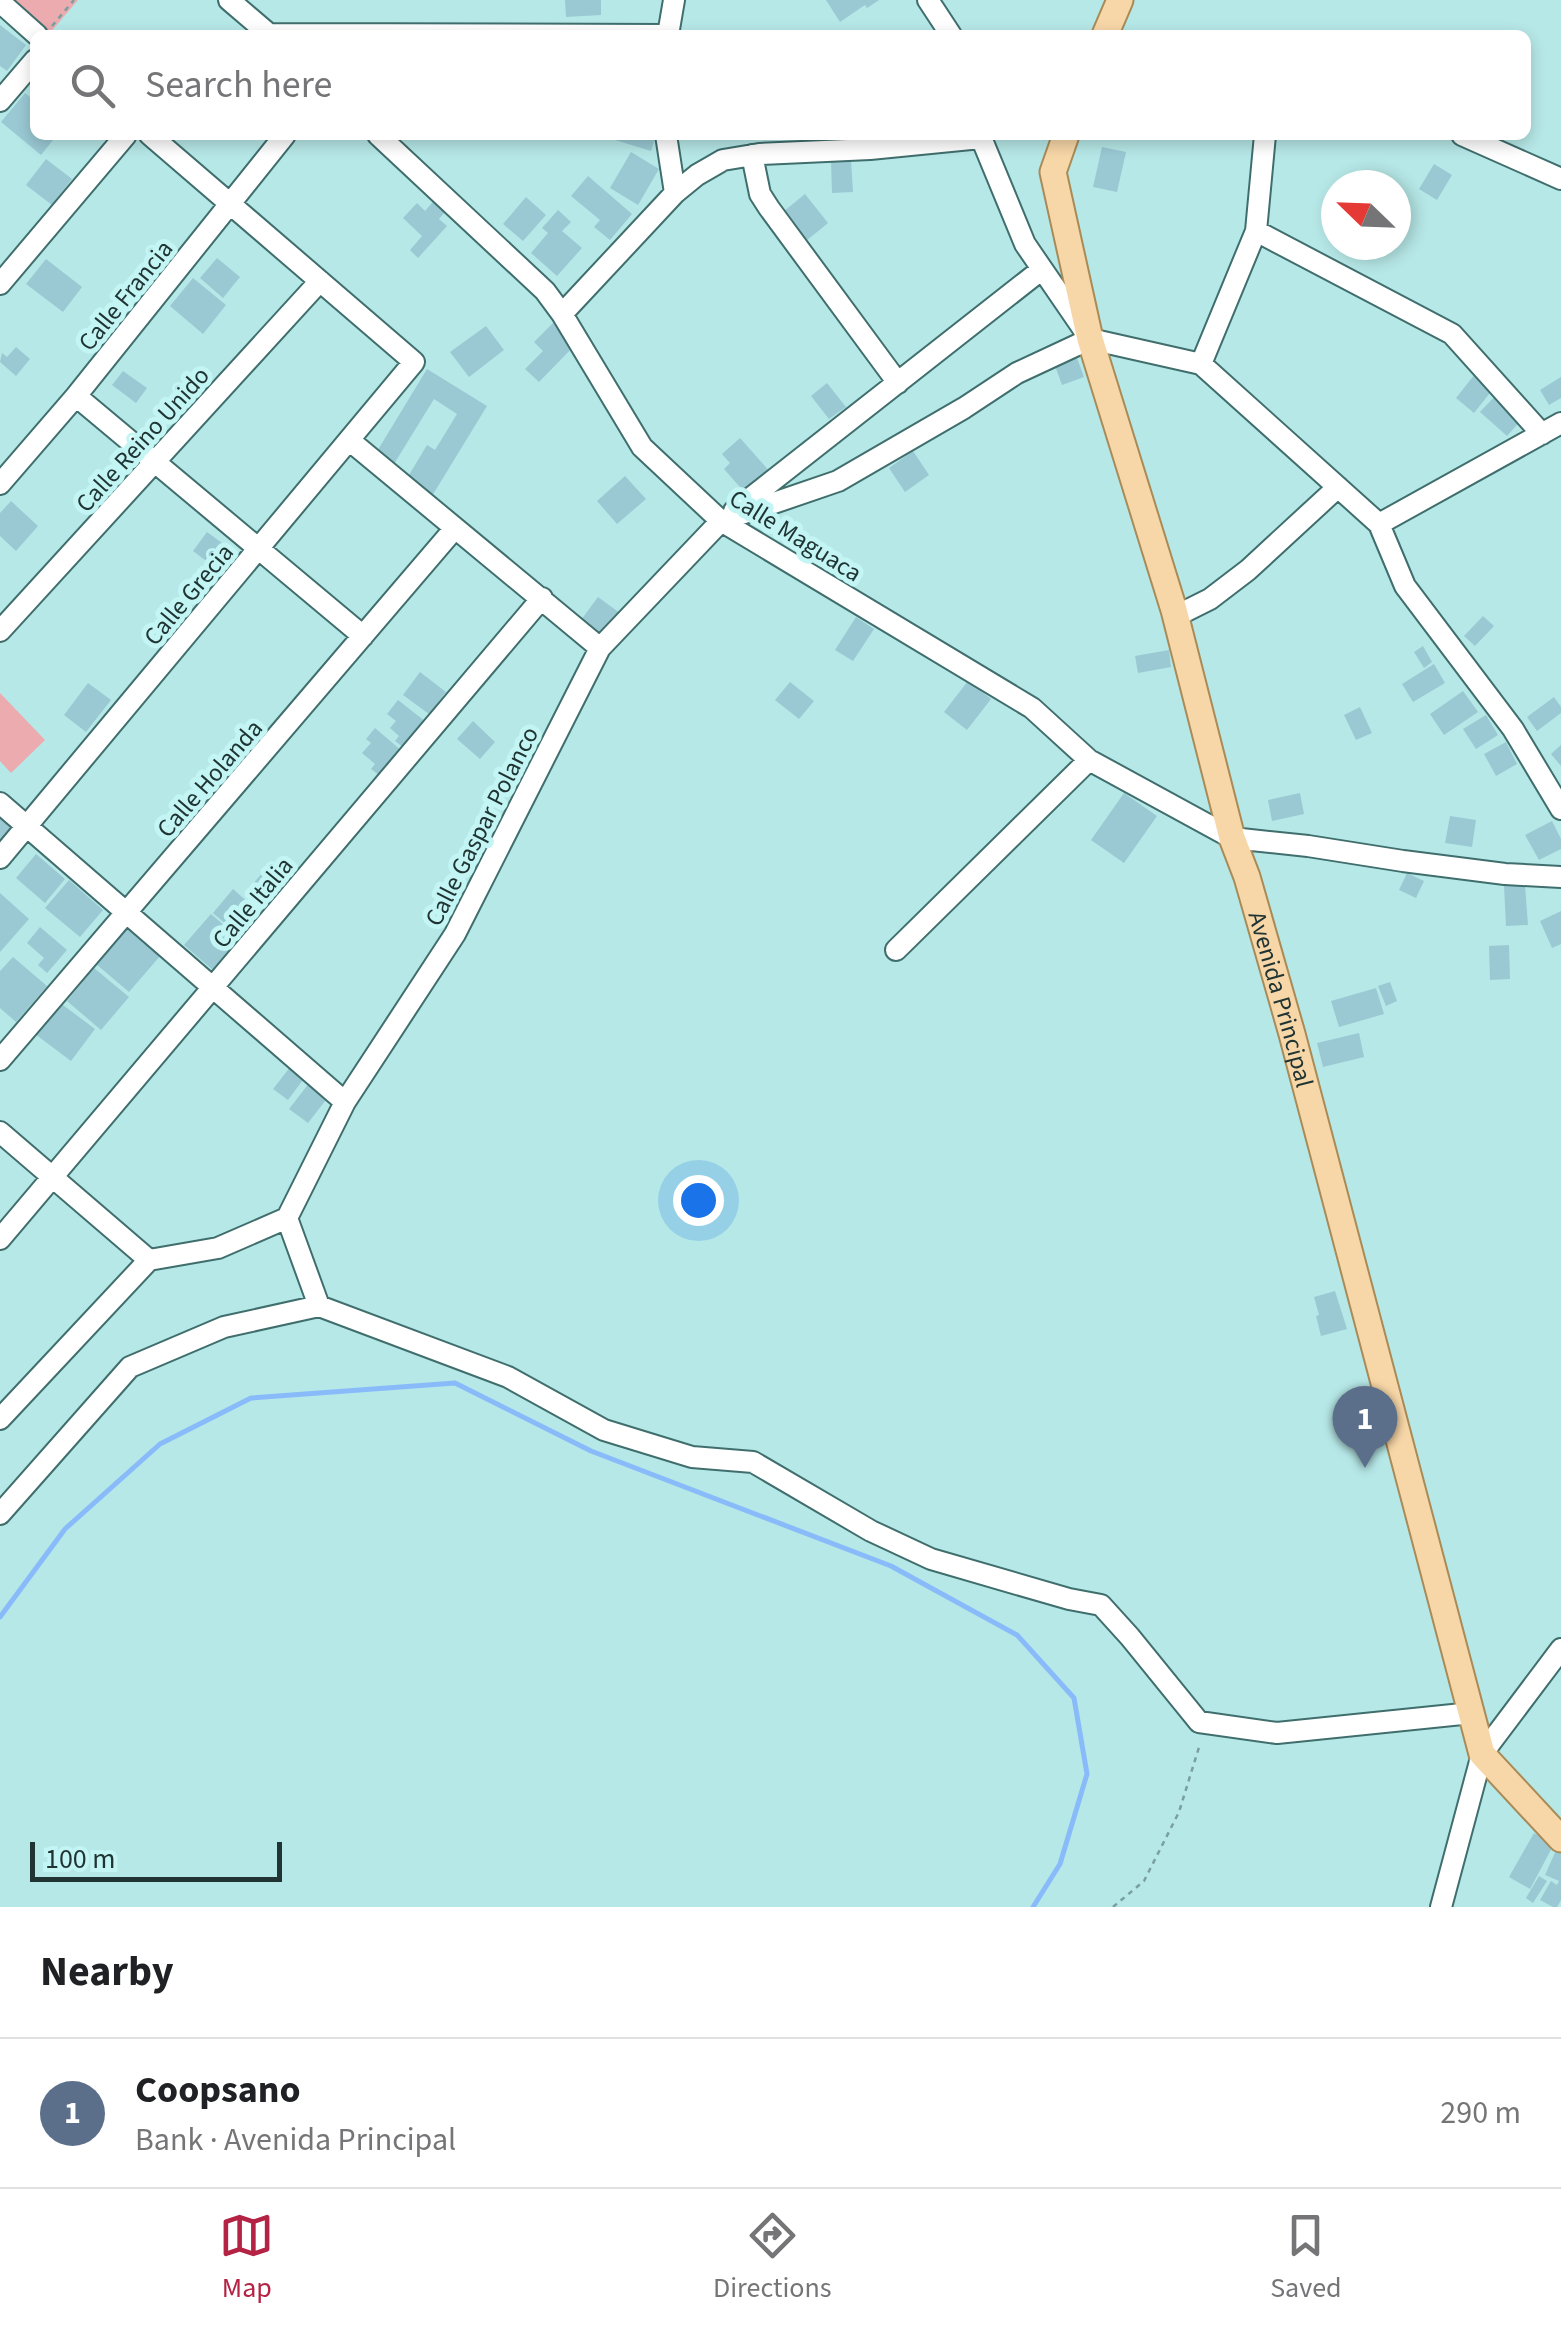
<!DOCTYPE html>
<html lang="en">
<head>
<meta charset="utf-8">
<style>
	:root { --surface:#fff; --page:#f6f6f6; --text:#202124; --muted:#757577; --line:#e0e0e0; --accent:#b42244 }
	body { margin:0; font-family:"Source Sans 3",sans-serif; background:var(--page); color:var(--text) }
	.compass { position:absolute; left:1321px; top:170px; width:90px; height:90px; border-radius:50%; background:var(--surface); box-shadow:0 5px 15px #0003; rotate:293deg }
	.scale { position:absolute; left:30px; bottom:25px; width:252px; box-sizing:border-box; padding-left:10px; border:5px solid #203433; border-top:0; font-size:28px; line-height:35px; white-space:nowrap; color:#203433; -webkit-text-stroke:8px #c3f5f4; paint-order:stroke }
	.you { position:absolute; left:698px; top:1200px; width:35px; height:35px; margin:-25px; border:8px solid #fff; border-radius:50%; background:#1a73e8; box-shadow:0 0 0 15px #1a73e833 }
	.badge { display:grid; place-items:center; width:65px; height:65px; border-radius:50%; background:var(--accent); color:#fff; font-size:32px; font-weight:700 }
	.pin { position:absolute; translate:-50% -82px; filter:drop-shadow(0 2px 5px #0008) }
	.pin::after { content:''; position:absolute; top:52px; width:35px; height:30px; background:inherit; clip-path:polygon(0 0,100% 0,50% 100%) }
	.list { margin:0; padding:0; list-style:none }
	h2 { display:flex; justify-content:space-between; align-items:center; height:130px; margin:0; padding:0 40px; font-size:42px }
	h2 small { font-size:32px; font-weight:400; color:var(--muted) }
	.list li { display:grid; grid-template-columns:65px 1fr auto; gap:30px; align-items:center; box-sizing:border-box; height:150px; padding:0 40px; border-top:2px solid var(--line) }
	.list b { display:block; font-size:38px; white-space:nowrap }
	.list p { margin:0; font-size:32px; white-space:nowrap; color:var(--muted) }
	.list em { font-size:32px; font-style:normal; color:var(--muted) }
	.icon { flex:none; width:55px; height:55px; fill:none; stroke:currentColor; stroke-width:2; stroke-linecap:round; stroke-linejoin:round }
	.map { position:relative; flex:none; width:1561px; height:1907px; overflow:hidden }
	.search { position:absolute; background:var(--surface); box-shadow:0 5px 15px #0003; left:30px; right:30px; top:30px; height:110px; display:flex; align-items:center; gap:25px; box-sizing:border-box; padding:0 35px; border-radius:15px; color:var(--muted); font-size:38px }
	.sheet { height:280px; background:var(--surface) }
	nav { display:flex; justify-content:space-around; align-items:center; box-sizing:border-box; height:140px; border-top:2px solid var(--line); background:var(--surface); font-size:28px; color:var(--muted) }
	nav a { display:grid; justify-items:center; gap:5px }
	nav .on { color:var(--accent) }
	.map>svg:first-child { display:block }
	.green { fill:#ebabaf }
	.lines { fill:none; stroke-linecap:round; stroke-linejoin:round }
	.stream { stroke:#89bbfa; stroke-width:5 }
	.building { fill:#9ac9d4 }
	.minor-casing { stroke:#3f6e6d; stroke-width:24 }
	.major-casing { stroke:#a88b58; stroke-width:29 }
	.path { stroke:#799f9e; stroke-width:2.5; stroke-dasharray:5 5; stroke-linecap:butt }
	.minor { stroke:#fff; stroke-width:20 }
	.major { stroke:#f7d6a7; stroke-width:25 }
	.labels { text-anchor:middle; stroke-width:10; stroke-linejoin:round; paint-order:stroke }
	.street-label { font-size:25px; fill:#203433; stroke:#c3f5f4 }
</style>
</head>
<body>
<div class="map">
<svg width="1561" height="1907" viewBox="0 0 1561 1907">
	<rect width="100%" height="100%" fill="#b6e8e7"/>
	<path class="green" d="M8,0H78L48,35Z
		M0,693L45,740L11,773L0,761Z"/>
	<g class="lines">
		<path class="stream" d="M0,1617L65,1529L160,1444L251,1398L455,1383L591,1451L891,1566L1017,1635L1074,1698L1087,1774L1060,1864L1033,1907"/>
	</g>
	<path class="building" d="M565,0H601V15L566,17Z
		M826,0H879L867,8L865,5L840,22Z
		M0,25L26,45L7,71L0,66Z
		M25,93L35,101V135H57L41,155L1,122Z
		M616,135H656L651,151L615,140Z
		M1102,147L1126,152L1117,192L1093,187Z
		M631,152L659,169L638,205L610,188Z
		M46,159L72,179L52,205L26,185Z
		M851,160L853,192L832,193L831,161Z
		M1434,164L1452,175L1437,200L1419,189Z
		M588,176L632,214L610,240L594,227L600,220L571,196Z
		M805,194L828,223L806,241L783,212Z
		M437,197L449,207L439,219L447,226L418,258L410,250L422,236L403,218L417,203L425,211Z
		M526,197L546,215L523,241L503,224Z
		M558,210L571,222L562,231L582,248L557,276L531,253L548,233L542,228Z
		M217,258L240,277L223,298L200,278Z
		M46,259L82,287L63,312L26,284Z
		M193,278L226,305L203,334L170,306Z
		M555,321L577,343L539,382L525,369L543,351L534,342Z
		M486,326L504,350L469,377L450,352Z
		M16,347L30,359L16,376L0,362L2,353L7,357Z
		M1077,358L1084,377L1062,385L1055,366Z
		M427,369L487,406L432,496L406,480L427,445L435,450L457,414L434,399L394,464L376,453Z
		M123,371L147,388L136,403L112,385Z
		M1475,374L1493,389L1474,413L1456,398Z
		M1561,377V398L1549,405L1540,390Z
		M827,383L846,407L829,419L811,396Z
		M1498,393L1524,417L1507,436L1480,412Z
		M740,438L771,473L747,495L724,469L730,463L722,454Z
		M913,451L929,475L905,492L889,468Z
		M625,476L646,499L617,524L597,501Z
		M11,501L38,526L16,551L0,536V513Z
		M207,532L233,551L218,570L193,551Z
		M598,597L624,616L607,639L581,620Z
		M1483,616L1494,626L1475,646L1464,636Z
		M856,617L874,629L853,661L835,650Z
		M1423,646L1432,662L1424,668L1414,652Z
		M1169,650L1171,667L1138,673L1135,656Z
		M1434,664L1445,683L1413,702L1402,684Z
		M420,672L446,692L429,714L403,695Z
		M968,681L991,699L967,730L944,712Z
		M790,682L814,701L799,719L775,700Z
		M88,683L111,700L86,732L64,715Z
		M1463,691L1478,712L1444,735L1430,714Z
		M1554,697L1561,707V713L1537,731L1527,717Z
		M398,700L426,722L404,748L395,741L399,736L390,728L396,721L387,714Z
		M1360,707L1372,733L1356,740L1344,715Z
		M1486,715L1498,735L1476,749L1463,729Z
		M473,721L495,742L480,759L457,739Z
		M375,728L402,751L380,776L371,769L375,764L362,753L371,743L366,739Z
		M1506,742L1517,764L1496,776L1484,754Z
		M1561,745V766L1551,754Z
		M1124,793L1157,816L1124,863L1091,840Z
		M1300,793L1304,814L1272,821L1268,800Z
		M1450,816L1476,820L1472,847L1445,843Z
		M0,819L12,829L0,844Z
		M1552,821L1561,839V849L1539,860L1525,835Z
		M36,854L65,879L45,903L16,878Z
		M264,871L282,886L263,909L244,894Z
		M1407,873L1424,881L1416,898L1399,890Z
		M69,880L103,910L80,937L45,908Z
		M1525,885L1528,925L1506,926L1504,886Z
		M233,889L262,915L242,938L213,913Z
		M0,893L29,919L0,952Z
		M1561,911V944L1552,948L1540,921Z
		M211,914L241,940L214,971L184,945Z
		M129,926L161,955L129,992L96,964Z
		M40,927L67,950L47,973L38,965L44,958L27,943Z
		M1509,945L1510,979L1490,980L1489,946Z
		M13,957L47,986L16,1022L0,1008V971Z
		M94,968L129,997L101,1030L67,1001Z
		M1390,982L1397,1001L1386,1006L1378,986Z
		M1376,988L1384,1014L1339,1027L1331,1001Z
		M59,1002L95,1029L71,1061L35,1034Z
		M1359,1033L1364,1057L1323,1067L1317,1043Z
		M291,1066L305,1077L288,1100L273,1089Z
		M310,1082L329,1096L308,1123L289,1109Z
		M1335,1291L1347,1329L1321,1336L1316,1316L1319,1315L1314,1297Z
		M1534,1833L1554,1844L1530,1889L1509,1877Z
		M1557,1848L1561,1850V1900L1557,1907H1553L1540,1900L1551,1881L1557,1885L1559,1881L1545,1875Z
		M1539,1876L1547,1881L1533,1903L1526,1898Z"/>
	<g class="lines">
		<g class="minor-casing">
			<path id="minor" d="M229,0L270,35
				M928,0L951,35
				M0,2L37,35
				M269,34L669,35
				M668,35L674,0
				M0,101L35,60
				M378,135L545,291L562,314L642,447L721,521L1032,708L1089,760L1232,838L1308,846L1403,861L1505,874L1561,877
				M666,135L675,193
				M980,135L1025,244L1086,333
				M1462,135L1561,179
				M752,155L760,194L769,208L898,383
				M1256,231L1452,334L1542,434
				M0,284L126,135
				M562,314L675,193L697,175L723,160L759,154L870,149L981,138
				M1090,339L1201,364L1379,524L1405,586L1513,729L1561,809
				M1201,364L1256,231L1265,135
				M76,396L363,636
				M349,440L600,648
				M0,484L76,396L285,135
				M734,511L1041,270
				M1379,524L1561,423
				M1176,616L1210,599L1248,570L1338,487
				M0,631L320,281
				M0,803L345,1102
				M0,858L414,362L150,135
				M896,950L1089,760
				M0,1060L455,528
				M0,1132L149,1260
				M287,1218L319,1306
				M0,1239L542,598
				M0,1419L149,1260L218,1248L287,1218L345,1102L455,934L600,648L721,521L838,481L964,408L1017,373L1090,339
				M0,1514L130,1367L224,1327L319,1306L508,1377L604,1430L692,1457L753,1462L871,1531L931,1559L1069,1599L1101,1605L1130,1637L1199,1722L1277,1733L1472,1713
				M1441,1907L1482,1754L1561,1649"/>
		</g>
		<g class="major-casing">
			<g id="major">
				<path d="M1105,35L1120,0"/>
				<path id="s1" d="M1066,135L1053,172L1090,339L1174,610L1232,838L1247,877L1292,1034L1482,1754L1561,1839"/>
			</g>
		</g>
		<path class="path" d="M52,26L74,0
			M1113,1907L1144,1881L1179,1812L1200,1744"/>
		<use href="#minor" class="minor"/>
		<use href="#major" class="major"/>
	</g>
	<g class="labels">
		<g class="street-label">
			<text transform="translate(125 295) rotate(-51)" y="9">Calle Francia</text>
			<text transform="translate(142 439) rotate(-48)" y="9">Calle Reino Unido</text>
			<text transform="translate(796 535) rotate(32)" y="9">Calle Maguaca</text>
			<text transform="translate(188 594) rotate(-50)" y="9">Calle Grecia</text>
			<text transform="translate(209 778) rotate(-49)" y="9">Calle Holanda</text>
			<text transform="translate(481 826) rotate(-63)" y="9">Calle Gaspar Polanco</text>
			<text transform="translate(252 902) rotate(-50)" y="9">Calle Italia</text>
			<text dy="9" stroke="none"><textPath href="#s1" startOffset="898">Avenida Principal</textPath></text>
		</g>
	</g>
</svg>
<svg class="compass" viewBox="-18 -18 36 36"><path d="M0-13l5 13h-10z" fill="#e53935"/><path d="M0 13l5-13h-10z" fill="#757577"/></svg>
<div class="scale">100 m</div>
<div class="you"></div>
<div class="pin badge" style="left:1365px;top:1468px;background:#5c6f8a">1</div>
<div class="search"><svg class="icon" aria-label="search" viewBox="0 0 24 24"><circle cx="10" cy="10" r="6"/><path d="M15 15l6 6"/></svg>Search here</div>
</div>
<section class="sheet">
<h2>Nearby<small></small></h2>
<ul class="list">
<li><span class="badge" style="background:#5c6f8a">1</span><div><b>Coopsano</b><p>Bank · Avenida Principal</p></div><em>290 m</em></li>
</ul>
</section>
<nav>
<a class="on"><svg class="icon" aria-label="map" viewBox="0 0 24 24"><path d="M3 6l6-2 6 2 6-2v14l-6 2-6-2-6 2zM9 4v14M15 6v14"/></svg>Map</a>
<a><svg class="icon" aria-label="directions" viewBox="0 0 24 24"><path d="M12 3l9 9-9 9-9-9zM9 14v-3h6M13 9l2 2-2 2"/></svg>Directions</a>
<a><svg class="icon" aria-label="saved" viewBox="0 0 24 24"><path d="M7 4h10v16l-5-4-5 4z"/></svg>Saved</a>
</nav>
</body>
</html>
